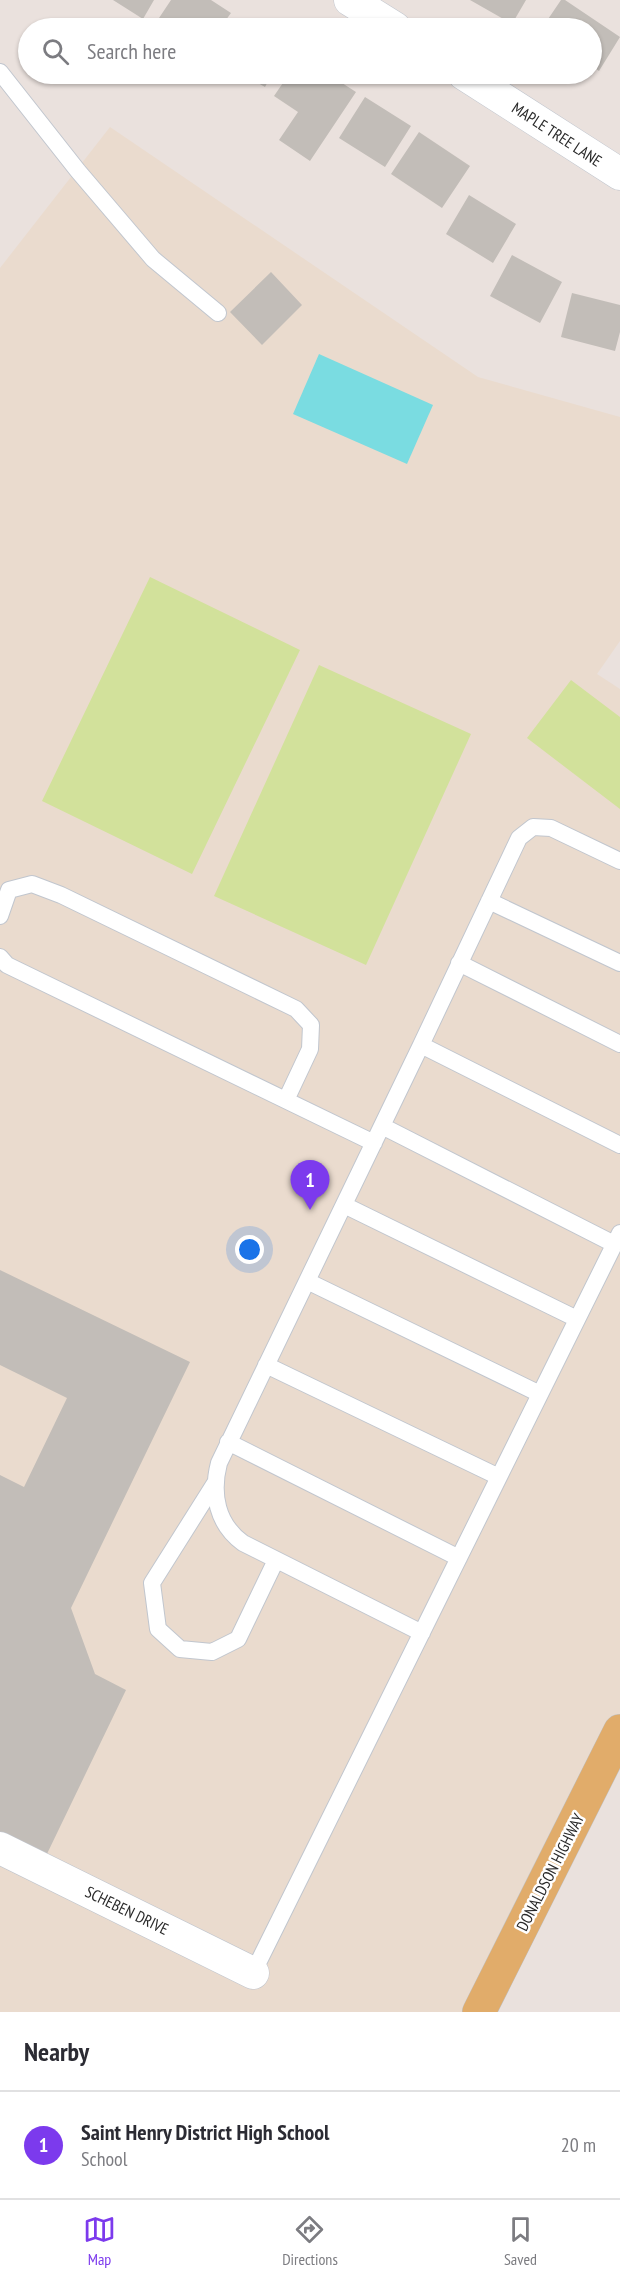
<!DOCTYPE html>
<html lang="en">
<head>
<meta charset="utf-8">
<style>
	:root { --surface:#fff; --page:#f2f2f3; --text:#2b2b33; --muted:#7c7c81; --line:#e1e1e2; --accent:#7c3aed }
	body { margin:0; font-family:"PT Sans Narrow",sans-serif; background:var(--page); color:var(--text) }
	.you { position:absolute; left:250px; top:1250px; width:21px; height:21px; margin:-15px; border:4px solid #fff; border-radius:50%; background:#1a73e8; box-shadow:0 0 0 9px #1a73e833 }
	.badge { display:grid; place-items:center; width:39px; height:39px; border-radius:50%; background:var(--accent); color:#fff; font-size:20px; font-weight:700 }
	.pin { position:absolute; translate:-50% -50px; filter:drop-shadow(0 2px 3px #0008) }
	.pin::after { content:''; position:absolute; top:32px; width:21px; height:18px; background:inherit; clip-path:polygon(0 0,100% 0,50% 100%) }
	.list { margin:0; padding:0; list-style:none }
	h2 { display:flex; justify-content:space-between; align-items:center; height:78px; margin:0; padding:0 24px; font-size:26px }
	h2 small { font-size:20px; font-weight:400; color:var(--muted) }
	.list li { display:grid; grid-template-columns:39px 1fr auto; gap:18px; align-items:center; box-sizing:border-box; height:108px; padding:0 24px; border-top:2px solid var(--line) }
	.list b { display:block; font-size:22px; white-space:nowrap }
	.list p { margin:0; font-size:20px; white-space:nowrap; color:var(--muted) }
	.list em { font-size:20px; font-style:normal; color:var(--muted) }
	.icon { flex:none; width:33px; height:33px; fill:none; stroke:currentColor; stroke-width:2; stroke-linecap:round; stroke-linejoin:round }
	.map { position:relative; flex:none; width:620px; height:2012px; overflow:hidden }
	.search { position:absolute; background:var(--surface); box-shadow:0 2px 4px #0004; left:18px; right:18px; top:18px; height:66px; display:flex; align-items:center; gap:15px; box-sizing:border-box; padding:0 21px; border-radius:33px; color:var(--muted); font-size:22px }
	.sheet { height:186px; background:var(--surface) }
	nav { display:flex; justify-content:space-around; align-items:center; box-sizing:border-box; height:84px; border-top:2px solid var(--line); background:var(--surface); font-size:16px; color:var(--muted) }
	nav a { display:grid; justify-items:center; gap:3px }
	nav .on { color:var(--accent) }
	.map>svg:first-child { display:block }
	.education { fill:#eadbce }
	.pitch { fill:#d2e19b }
	.water { fill:#7adce1 }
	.building { fill:#c2bdb8 }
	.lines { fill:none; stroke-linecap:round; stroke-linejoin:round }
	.service-casing { stroke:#c1c6ce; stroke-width:18 }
	.minor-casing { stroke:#c1c6ce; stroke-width:33 }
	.primary-casing { stroke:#bfbfbf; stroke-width:34 }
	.service { stroke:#fff; stroke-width:16 }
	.minor { stroke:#fff; stroke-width:32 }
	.primary { stroke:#e1ac6a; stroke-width:33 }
	.labels { text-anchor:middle; stroke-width:5; stroke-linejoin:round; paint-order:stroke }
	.street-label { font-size:16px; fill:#292929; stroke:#fff }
</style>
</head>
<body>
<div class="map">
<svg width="620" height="2012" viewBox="0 0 620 2012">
	<rect width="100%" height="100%" fill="#eae1dd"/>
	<path class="education" d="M110,127L478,377L620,417V641L597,674L620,689V1731L479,2012H0V268Z"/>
	<path class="pitch" d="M150,577L300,650L192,874L42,801Z
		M319,665L471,734L366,965L214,896Z
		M571,680L620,717V809L527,738Z"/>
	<path class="water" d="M319,354L433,405L407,464L293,414Z"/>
	<path class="building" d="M113,0H154L143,19Z
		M171,0H211L231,13L220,28H169L157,21Z
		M470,0H526L512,24Z
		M561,0H565L620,37L599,71L592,66V28H542Z
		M245,21L257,28H241Z
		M242,74H272L265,87Z
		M289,74H328L356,92L310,161L279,140L298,112L274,96Z
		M365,97L411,126L385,167L339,138Z
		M419,132L470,166L442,208L391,174Z
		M469,195L516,224L493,263L446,234Z
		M512,255L562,282L540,323L490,296Z
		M271,272L302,305L262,345L230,312Z
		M572,293L620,305V332L615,351L561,337Z
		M0,1270L190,1362L71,1608L95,1674L126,1690L45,1858L0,1836V1475L24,1487L67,1398L0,1365Z"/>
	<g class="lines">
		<g class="service-casing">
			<path id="service" d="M0,72L78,171L153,259L218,313
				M620,861L551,828L533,827L519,838L421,1045L620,1145
				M489,901L620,963
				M0,916L9,890L32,884L61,895L296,1009L311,1025L310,1049L286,1100
				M0,957L7,965L374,1143
				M459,963L620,1044
				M421,1045L219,1463C211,1494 217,1524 243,1543L422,1633
				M382,1126L614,1244
				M344,1205L577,1319
				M307,1281L540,1394
				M266,1365L499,1477
				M228,1442L459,1558
				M215,1483L152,1583L158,1629L180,1649L212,1652L238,1639L276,1560
				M253,1973L620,1233"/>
		</g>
		<g class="minor-casing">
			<path id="minor" d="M350,0L395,28
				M464,74L620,174
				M0,1848L253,1973"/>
		</g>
		<g class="primary-casing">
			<path id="primary" d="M479,2012L620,1731"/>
		</g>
		<use href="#service" class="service"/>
		<use href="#minor" class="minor"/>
		<use href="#primary" class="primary"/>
	</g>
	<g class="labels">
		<g class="street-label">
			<text transform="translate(557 134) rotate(33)" y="6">MAPLE TREE LANE</text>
			<text transform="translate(550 1872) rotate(-63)" y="6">DONALDSON HIGHWAY</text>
			<text transform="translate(127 1910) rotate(26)" y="6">SCHEBEN DRIVE</text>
		</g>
	</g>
</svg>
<div class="you"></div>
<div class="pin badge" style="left:310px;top:1210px">1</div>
<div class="search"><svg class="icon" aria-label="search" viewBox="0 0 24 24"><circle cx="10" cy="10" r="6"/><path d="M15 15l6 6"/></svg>Search here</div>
</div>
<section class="sheet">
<h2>Nearby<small></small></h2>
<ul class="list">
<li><span class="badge">1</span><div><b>Saint Henry District High School</b><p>School</p></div><em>20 m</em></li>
</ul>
</section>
<nav>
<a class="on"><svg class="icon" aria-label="map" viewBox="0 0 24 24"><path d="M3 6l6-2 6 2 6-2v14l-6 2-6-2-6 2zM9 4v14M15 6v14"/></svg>Map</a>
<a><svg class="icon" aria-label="directions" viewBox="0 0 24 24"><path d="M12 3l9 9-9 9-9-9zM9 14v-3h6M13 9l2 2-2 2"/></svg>Directions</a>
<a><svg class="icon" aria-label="saved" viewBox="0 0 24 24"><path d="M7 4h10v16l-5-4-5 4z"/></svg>Saved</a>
</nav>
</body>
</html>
